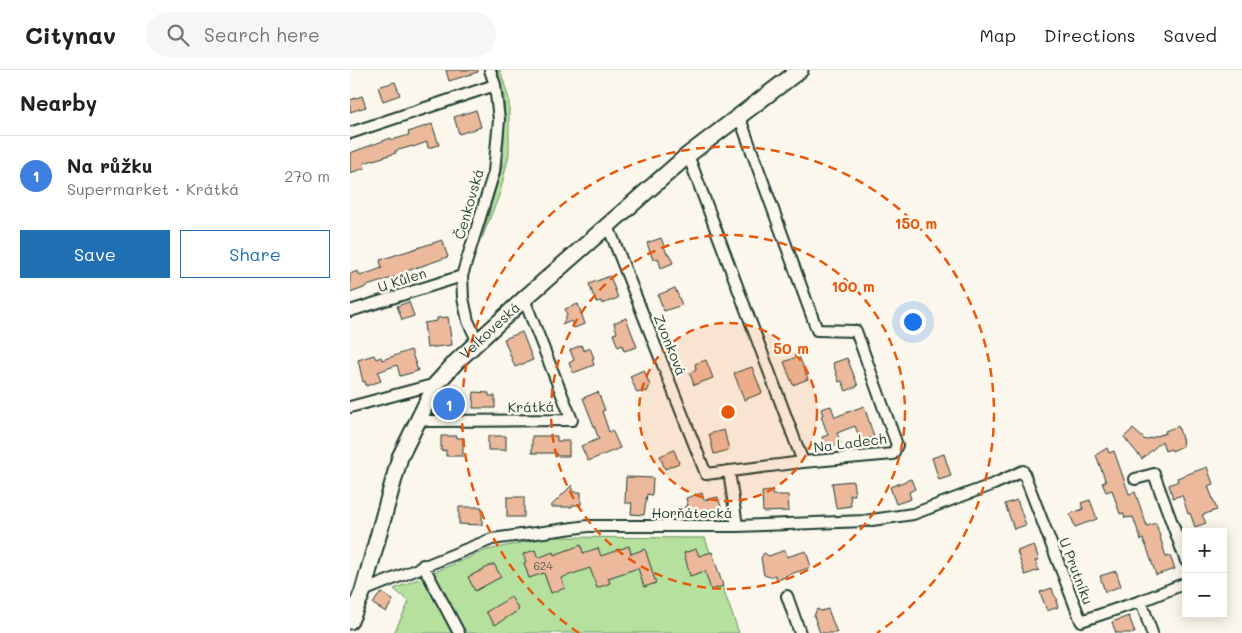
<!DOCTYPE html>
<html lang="en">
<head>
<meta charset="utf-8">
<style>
	:root { --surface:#fff; --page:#f6f6f6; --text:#202124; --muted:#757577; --line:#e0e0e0; --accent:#1f6fb2 }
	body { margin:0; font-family:Mali,sans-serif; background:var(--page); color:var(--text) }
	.controls { position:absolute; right:15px; bottom:15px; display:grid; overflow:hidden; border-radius:0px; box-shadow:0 2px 12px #0003 }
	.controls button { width:45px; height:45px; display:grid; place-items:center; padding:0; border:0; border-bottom:1px solid var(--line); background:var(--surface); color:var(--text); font:25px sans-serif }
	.you { position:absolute; left:562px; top:251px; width:18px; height:18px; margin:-12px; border:4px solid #fff; border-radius:50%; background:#1a73e8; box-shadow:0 0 0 8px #1a73e833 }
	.badge { display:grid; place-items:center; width:32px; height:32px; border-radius:50%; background:var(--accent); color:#fff; font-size:16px; font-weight:700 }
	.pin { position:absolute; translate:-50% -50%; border:2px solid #fff; box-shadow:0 1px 5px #0006 }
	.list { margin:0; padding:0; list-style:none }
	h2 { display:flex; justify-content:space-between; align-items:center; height:65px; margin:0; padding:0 20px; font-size:21px }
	h2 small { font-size:16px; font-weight:400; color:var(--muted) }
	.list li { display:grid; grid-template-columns:32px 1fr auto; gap:15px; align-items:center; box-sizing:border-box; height:80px; padding:0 20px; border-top:1px solid var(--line) }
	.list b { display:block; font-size:19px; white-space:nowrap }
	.list p { margin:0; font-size:16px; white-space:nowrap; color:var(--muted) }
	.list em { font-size:16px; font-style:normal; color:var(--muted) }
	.actions { display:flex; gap:10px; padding:15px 20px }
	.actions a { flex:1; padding:11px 0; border:1px solid var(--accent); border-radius:0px; text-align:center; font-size:18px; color:var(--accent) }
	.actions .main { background:var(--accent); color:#fff }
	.icon { flex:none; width:28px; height:28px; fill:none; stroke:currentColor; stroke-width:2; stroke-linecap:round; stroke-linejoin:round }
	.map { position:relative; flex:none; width:892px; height:563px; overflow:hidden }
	header { display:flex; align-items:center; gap:30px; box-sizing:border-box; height:70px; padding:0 25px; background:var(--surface); border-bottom:1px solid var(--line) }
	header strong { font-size:24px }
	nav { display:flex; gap:28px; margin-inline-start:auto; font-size:18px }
	.search { width:350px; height:45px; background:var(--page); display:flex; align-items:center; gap:12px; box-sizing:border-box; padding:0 18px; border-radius:28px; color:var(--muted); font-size:19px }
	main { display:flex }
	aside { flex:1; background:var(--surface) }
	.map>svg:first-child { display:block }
	.green { fill:#b5e09d; stroke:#6a8e68 }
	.building { fill:#ecb99d; stroke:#1f3d34 }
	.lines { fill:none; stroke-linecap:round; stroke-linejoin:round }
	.street-casing { stroke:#1f3d34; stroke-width:14 }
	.secondary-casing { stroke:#1f3d34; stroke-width:19 }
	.street { stroke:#fbf7ec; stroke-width:10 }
	.secondary { stroke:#fbf7ec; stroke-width:15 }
	.ring { fill:none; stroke:#e8590c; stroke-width:2.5; stroke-dasharray:9 6 }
	.labels { text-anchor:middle; stroke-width:5; stroke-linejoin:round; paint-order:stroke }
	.number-label { font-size:11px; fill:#525c4e }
	.street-label { font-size:14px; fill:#1f3d34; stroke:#fbf7ec }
	.centre { fill:#e8590c; stroke:#fbf7ec; stroke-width:2.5 }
	.ring-label { font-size:15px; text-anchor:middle; font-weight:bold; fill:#e8590c; stroke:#fbf7ec; stroke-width:5; stroke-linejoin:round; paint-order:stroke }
</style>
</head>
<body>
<header>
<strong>Citynav</strong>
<div class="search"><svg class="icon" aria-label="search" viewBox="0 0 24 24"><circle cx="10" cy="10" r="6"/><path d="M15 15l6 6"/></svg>Search here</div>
<nav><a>Map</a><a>Directions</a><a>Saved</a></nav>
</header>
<main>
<aside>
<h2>Nearby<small></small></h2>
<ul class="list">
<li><span class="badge" style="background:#3f7fe0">1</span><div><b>Na růžku</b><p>Supermarket · Krátká</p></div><em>270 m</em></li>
</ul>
<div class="actions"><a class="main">Save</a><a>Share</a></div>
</aside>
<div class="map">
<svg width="892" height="563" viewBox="0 0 892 563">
	<rect width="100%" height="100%" fill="#fbf7ec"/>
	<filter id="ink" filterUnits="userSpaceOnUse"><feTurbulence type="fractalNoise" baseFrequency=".02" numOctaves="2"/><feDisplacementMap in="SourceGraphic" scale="10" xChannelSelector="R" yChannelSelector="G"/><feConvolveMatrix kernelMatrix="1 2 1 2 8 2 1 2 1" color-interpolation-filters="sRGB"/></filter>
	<g filter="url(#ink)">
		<path class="green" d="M146,0H150L159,29V84L150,123L132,168L153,93L155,46L154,27Z
			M199,467L355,468L389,563H44L59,532L44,519L137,480Z"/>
		<path class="building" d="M96,0H128V2L99,11Z
			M45,12L50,25L33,31L28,17Z
			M12,26L16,37L0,42V30Z
			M126,40L131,57L109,64L104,47Z
			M82,54L89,75L78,78L77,72L63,77V76L45,81L46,83L14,93L15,98L0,103V83L41,68L42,70L59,65L58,62Z
			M311,168L317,184H319L323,193L311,198L308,188L303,190L297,173Z
			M92,170L98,187L54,202V204L14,217V218L0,223V204L8,201L10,206L32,198L30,190Z
			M260,206L268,228L252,234L251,231L246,232L239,214Z
			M325,218L332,235L314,241L308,225Z
			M59,232L64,246L52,250L47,236Z
			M228,234L235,254L224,258L221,251L212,255L217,245L215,239Z
			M98,247L102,275L77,278L74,253L87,251V248Z
			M276,248L287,277L274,281L272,275L268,277L263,264L267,263L264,253Z
			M172,262L183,290L165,297L154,269Z
			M231,275L234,281L240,278L244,288L242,289L244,295L223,303L219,293L224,290L220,280Z
			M61,280L68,301L50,306L47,295L28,302L31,311L16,316L15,311L13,312L8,290L24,285L26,289L31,287L32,290Z
			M449,286L458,309L443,315L434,292Z
			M497,288L508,316L496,321L492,311L489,312L483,293Z
			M356,290L363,308L344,315L340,304L346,300L345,294Z
			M402,297L412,323L394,330L384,303Z
			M294,300L300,315L297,322L294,321L287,323L280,306Z
			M124,322L139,323V326H145V338H123Z
			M248,322L255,340L252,341L259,362L262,360L270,378L238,391L231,376L249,369L233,328Z
			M98,324L104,328L107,339L104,344L90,338Z
			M481,336L485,347L514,336L524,367L511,372L505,356L487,363L491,373L476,379L472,367L478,365L471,346L473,345L471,339Z
			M828,356L833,372H832L833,376L822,381L821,379L815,381L812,371L792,389L774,367L783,359L795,370L816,363L815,361Z
			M374,360L379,380L364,384L359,364Z
			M91,366H107V368H113V386H96V380L91,381Z
			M138,366H156V380H138Z
			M182,366H207V371H219V386H206V383H182Z
			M757,378L759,383L764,381L779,424L785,422L797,456L806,453L816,487L820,486L825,499L806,505L797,478L793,469L791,470L783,447L775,448L773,443L770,444L762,420L756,422L752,413L756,412L746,385Z
			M324,380L329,393L315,399L310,386Z
			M594,384L601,406L589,410L582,388Z
			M857,397L863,414L858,416L867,440L852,445L856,453L845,457L840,443L838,444L832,425L823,428L819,415L828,411L827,408Z
			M276,407L303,408L302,425L297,424L294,445L281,444L282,433H275Z
			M561,409L565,419L559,422L561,429L546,434L540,417Z
			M503,411L505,425H500L501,436L486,438L482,413Z
			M222,415V422H231V435H222V437H200Z
			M422,421V425H438L439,441L413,442L412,422Z
			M352,423L354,430L368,427L372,440L334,449L331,438L338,436L336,428Z
			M157,427H174V447H157Z
			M667,430L676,455L664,459L655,434Z
			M740,430L747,449L725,457L720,444L733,439L731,433Z
			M109,437H132V455L109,454Z
			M231,475L233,483L248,478L251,486L279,476L281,484L295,479L306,513L294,517L288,498L258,508L260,513L247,518L240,498L211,508L215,518L201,523L194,503L179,508L174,493L176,492L173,484L185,480L188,488L203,482L204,485Z
			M684,475L689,490L685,491L689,500L675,505L667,481Z
			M346,479L349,486L362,482L373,516L361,520L355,501L340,506L334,483Z
			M435,480L437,487L456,481L461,497L435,506L436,507L427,510L425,505L420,507L414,505L411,488L414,483L419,486Z
			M144,494L151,507L125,521L118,507Z
			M766,501L771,516L755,522L750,506Z
			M702,518L704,525L708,530L706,531L708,537L697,541L690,522Z
			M32,523L43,530L36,542L23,534L28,526Z
			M161,527L169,540L145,555L136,542Z
			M467,539L471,541L478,539L487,563H470L464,546Z
			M779,546L785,563H766L762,552Z"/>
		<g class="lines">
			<g class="street-casing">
				<path id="street" d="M0,63L145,15
					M338,85L453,392L543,384L547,375L506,261L467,260L389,46
					M258,156L356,404L453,392
					M0,241L112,206
					M128,272L118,251L113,228L112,206L144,102L149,50L145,15L140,0
					M0,337L86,314
					M70,347L79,351L222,350L174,229
					M379,401L387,456
					M785,409L804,404L836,491
					M73,495L109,563
					M13,521L142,469L238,456H387L515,451L563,444L644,414L673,401L731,551L791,531
					M437,526L450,563
					M802,563L791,531L836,513"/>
			</g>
			<g class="secondary-casing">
				<g id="secondary">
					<path id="s1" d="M0,551L13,521L50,387L86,314L107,291L174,229L338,85L450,0"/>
				</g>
			</g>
			<use href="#street" class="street"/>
			<use href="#secondary" class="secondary"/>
		</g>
	</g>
	<circle cx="378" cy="342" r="89" fill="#e8590c" fill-opacity=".12"/>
	<g class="ring">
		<circle cx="378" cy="342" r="89"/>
		<circle cx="378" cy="342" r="177"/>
		<path d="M229 563A266 266 0 1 1 527 563"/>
	</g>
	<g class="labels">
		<g class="number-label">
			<text x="193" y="500">624</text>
		</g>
		<g class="street-label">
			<text transform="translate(119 134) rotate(-74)" y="5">Čenkovská</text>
			<text transform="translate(52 210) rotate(-18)" y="5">U Kůlen</text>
			<text dy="5" stroke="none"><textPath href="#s1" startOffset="329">Velkoveská</textPath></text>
			<text transform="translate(320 275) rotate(68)" y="5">Zvonková</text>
			<text transform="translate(181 337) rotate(-1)" y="5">Krátká</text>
			<text transform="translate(500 373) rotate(-7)" y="5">Na Ladech</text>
			<text x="342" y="448">Horňátecká</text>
			<text transform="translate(726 501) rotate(69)" y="5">U Prutníku</text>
		</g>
	</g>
	<circle cx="378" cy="342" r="8" class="centre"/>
	<g class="ring-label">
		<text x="566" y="159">150 m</text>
		<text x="503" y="222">100 m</text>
		<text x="441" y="284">50 m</text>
	</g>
</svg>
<div class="controls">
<button>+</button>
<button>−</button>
</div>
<div class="you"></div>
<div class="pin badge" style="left:99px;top:334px;background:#3f7fe0">1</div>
</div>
</main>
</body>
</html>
